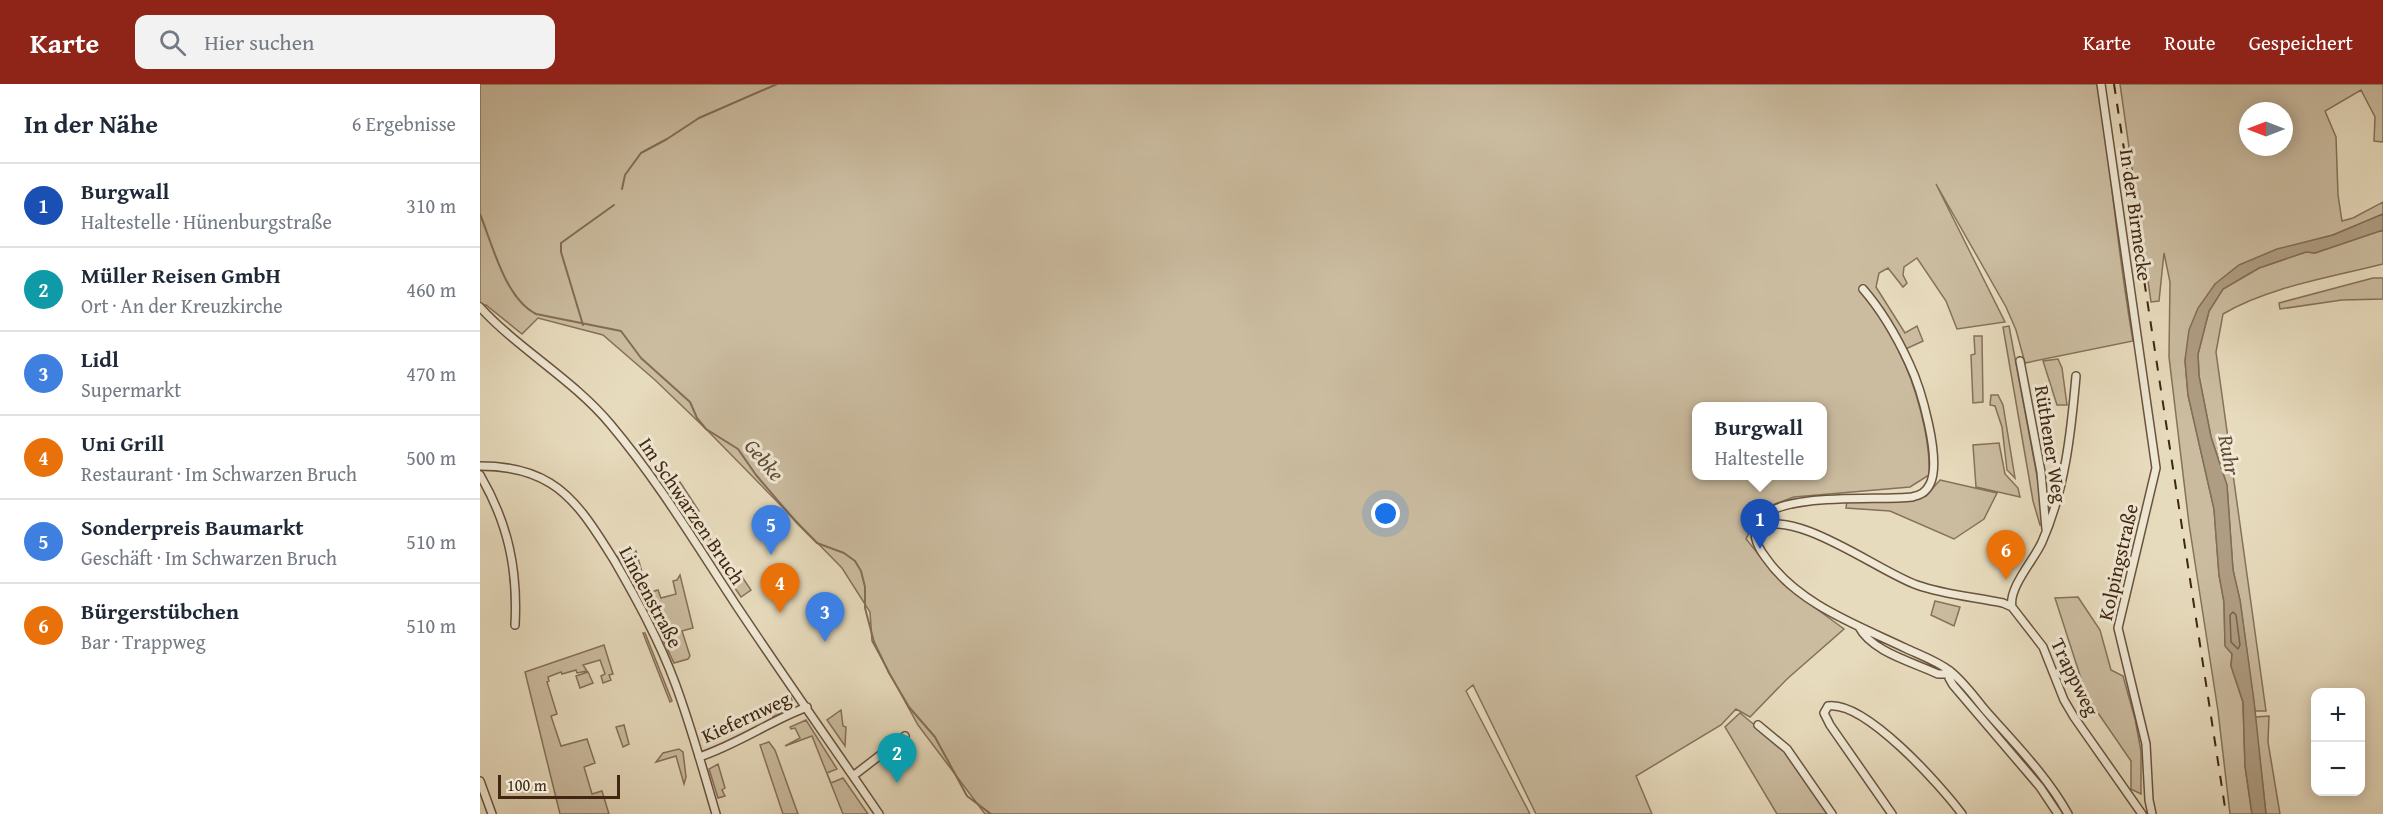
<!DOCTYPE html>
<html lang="de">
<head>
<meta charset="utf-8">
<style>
	:root { --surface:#fff; --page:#f2f2f3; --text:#1f2937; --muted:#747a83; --line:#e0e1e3; --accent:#8f2418 }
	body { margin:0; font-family:"Gentium Book Plus",serif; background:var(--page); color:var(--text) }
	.controls { position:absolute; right:18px; bottom:18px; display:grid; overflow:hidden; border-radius:12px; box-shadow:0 3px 15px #0003 }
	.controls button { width:54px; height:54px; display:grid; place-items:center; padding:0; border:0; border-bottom:2px solid var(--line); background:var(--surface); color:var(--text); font:30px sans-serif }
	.compass { position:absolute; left:1759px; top:18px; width:54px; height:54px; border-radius:50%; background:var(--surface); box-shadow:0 3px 15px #0003; rotate:270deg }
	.scale { position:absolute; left:18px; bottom:15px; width:122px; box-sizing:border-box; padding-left:6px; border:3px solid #412613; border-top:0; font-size:16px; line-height:21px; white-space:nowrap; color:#412613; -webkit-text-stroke:4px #efe8d4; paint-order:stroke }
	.you { position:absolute; left:906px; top:430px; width:21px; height:21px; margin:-15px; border:4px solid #fff; border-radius:50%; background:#1a73e8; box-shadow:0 0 0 9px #1a73e833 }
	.badge { display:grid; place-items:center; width:39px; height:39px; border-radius:50%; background:var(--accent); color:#fff; font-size:20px; font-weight:700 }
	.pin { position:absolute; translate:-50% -50px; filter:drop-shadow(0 2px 3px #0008) }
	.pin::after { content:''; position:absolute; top:32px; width:21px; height:18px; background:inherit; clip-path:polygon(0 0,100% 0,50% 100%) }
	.popup { position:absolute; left:1212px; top:318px; width:135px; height:78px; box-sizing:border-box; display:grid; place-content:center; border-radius:12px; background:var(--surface); filter:drop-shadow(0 2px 4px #0005); font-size:20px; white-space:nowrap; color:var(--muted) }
	.popup b { font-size:22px; color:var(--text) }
	.popup::after { content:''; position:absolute; left:50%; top:100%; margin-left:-12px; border:12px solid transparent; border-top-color:var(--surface) }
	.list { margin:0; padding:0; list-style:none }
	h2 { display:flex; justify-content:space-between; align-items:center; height:78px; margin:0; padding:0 24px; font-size:26px }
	h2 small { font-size:20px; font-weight:400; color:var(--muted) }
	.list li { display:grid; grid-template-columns:39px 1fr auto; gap:18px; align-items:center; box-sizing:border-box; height:84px; padding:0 24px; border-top:2px solid var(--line) }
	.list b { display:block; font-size:22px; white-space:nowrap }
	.list p { margin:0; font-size:20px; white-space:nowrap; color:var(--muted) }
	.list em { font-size:20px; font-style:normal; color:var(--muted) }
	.icon { flex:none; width:33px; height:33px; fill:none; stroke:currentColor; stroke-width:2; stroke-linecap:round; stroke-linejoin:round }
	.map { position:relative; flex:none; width:1903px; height:730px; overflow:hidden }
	header { display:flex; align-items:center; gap:36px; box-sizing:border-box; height:84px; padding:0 30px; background:var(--accent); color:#fff }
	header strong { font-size:28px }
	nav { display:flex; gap:33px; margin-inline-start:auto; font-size:21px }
	.search { width:420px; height:54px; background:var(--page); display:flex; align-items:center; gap:15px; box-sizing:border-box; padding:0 21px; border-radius:12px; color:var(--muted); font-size:22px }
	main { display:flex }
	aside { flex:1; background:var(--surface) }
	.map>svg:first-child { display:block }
	.green { fill:#cbbca0; stroke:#86715a; stroke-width:1.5; fill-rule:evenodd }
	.water { fill:#af9d83; stroke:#836d56; stroke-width:1.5 }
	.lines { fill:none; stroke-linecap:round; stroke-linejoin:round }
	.shore { stroke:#78624b; stroke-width:1.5 }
	.stream { stroke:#836d56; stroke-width:2 }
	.minor-casing { stroke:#6a533e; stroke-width:10 }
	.minor { stroke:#efe8d4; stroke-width:7 }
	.rail { stroke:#412613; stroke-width:2; stroke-dasharray:10 10; stroke-linecap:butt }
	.labels { text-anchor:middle; stroke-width:6; stroke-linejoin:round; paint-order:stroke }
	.street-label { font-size:20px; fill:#412613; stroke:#efe8d4 }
	.water-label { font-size:21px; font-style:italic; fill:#624a35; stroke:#efe8d4 }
</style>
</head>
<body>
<header>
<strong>Karte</strong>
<div class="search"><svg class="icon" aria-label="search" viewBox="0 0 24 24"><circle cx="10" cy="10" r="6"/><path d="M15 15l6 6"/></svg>Hier suchen</div>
<nav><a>Karte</a><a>Route</a><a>Gespeichert</a></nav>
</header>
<main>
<aside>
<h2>In der Nähe<small>6 Ergebnisse</small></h2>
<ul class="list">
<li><span class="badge" style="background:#1a4fb4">1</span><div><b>Burgwall</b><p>Haltestelle · Hünenburgstraße</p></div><em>310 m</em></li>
<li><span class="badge" style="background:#0f9aa8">2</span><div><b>Müller Reisen GmbH</b><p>Ort · An der Kreuzkirche</p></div><em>460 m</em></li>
<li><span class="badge" style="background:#3f7fe0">3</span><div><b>Lidl</b><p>Supermarkt</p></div><em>470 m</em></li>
<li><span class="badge" style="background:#e8710a">4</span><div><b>Uni Grill</b><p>Restaurant · Im Schwarzen Bruch</p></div><em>500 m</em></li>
<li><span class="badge" style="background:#3f7fe0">5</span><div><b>Sonderpreis Baumarkt</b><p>Geschäft · Im Schwarzen Bruch</p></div><em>510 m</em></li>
<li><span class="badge" style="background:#e8710a">6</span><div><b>Bürgerstübchen</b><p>Bar · Trappweg</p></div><em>510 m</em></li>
</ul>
</aside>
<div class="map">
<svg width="1903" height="730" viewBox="0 0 1903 730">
	<rect width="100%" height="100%" fill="#e7dbbd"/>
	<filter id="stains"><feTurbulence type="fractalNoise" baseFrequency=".00333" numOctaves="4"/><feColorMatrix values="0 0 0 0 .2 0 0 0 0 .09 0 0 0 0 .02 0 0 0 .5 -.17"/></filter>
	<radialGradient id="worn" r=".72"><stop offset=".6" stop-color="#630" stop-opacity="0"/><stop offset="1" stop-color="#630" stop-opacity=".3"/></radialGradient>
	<path class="green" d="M0,0H1618C1631,86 1638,172 1653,257L1545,279L1536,246L1526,223L1456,100L1525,238L1477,245L1466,217L1437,174L1424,183L1423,191L1427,199L1423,203L1408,184L1399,189L1396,203L1425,249L1437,242L1443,257L1419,268C1435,299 1451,355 1449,391L1430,403L1314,413L1281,425L1266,455L1303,500L1364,545L1307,595L1270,633L1256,625L1241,641L1156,692L1172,730H1056L993,601L986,607L1050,730H505L438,641L392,557L390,528L362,484L226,345L175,296L123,251L58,234L42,250L6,221L0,222ZM1217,322H1343V392H1217Z
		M1640,0H1903V58L1894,57L1895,33L1881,6L1845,27L1856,53L1858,111L1862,137L1873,134L1903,118V130L1853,151L1831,157L1735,200L1705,276L1708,311L1734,425L1739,491L1744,518L1745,561L1752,570L1751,582L1763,618L1765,682L1772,730H1750L1738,627L1709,440L1689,273L1690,198L1684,169L1679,217L1671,218ZM1768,27H1804V63H1768Z
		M1903,146V180C1852,193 1788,203 1743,230L1736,268L1786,627H1775L1760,517L1753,486L1747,402L1731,353L1719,292L1718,270L1729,227L1743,205L1779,184L1826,168L1835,169Z
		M1893,194H1903V215L1862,216L1800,225L1799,219Z
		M1529,242L1563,424V439L1560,441L1553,417L1523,243Z
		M1494,252H1502L1503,318L1493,319L1491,271L1495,270Z
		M1578,275L1582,284L1587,321H1577L1563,277Z
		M1511,311H1518L1523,321L1535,394L1527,386L1522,343L1515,322L1510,321Z
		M1519,359L1525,390L1538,404L1540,413L1496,403L1493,361Z
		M1460,396L1517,409L1504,435L1474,455L1410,427L1366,424L1367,417L1434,416L1446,412Z
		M200,398L219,427L208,434L188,406Z
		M220,440L235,462L233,465L246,484L243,486L214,444Z
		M156,467L168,509L178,506L181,514L196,510L193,497L197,496L200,491L213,544L202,547L210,572L208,575L194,579L161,509L138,472Z
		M258,487L271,506L261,513L248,494Z
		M1598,513L1620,546L1631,586L1643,592L1655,635L1661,667V710L1651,705V677L1607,613L1575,514Z
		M1455,517L1480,523L1474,542L1451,531Z
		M163,549H165L192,617L190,618Z
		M124,561L133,590L129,591L131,596L123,599L121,592L125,590L120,576L103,581L107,587L97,589L96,586L82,590L81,588L68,593L69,597L67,598L77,630L71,632L81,662L107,655L115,679L104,683L112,710L122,707L129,730H80L45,588Z
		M108,588L113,599L100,604L96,592Z
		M311,614L313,619L309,626L293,633L289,620Z
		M361,626L363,642L366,643L365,662L347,636Z
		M1260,629L1305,666L1348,730H1297L1245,643Z
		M1789,632L1788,658L1800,730H1786L1775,633Z
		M326,636L357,685L347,689L351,699L363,694L388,730H363L332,652L305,662L320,654L315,644L311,645L310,643Z
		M144,641L149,660L143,663L136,643Z
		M289,658L295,666L318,730H303L280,661Z
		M199,665L203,668L206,693L204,700L196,672L176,678L183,669Z
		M238,680L245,704L242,706L245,712L238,714L229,685Z"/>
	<path class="water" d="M1903,130V146L1835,169L1826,168L1779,184L1743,205L1729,227L1718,270L1719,292L1731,353L1747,401L1753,486L1760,516L1774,617L1786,730H1772L1765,682L1763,618L1751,582L1752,570L1745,562L1744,518L1739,491L1734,425L1708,311L1705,276L1709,246L1718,224L1735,200L1759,181L1797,165L1853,151Z"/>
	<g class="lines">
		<path class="shore" d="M1753,528L1756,531L1760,561L1758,565L1751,558L1750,531Z"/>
		<path class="stream" d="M142,105L145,91L161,69L187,55L219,34L297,0
			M0,130C13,162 25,214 56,230L141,247L161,274L210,318L217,334L226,345L258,365L276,391L317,439L337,459L364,469L375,477L381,487L385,503V524L394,558L409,589L429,623L455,653L487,712L511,730
			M103,241L81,168V159L134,121"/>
		<g class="minor-casing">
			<path id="minor" d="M1621,0L1676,384L1638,544L1666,660L1669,716L1672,730
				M1383,205C1402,227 1417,253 1429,279C1441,304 1462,376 1450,400C1446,408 1441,411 1432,413C1399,417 1303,408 1282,434C1270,448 1276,461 1286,474C1318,520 1377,541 1425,564C1440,571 1457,577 1470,587C1484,598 1495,614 1506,627C1535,660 1567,692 1588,730
				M0,223C38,265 94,296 131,341C179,398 217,462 258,524C304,593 352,661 399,730
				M1540,277L1561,388L1566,445
				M1596,292C1591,349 1585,406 1562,458C1554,476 1528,504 1532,523L1563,563L1584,616L1594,633L1662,730
				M0,382C24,382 49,386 70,399C98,416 117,449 134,476C157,516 179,556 195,599C211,642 223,686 236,730
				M0,391C28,439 38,485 35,541
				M1277,444C1315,423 1399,488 1437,501C1465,511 1495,513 1523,519L1532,523
				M1379,543C1392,568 1433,578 1458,590H1464L1470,587L1469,594L1473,601L1560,703L1578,730
				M1278,641L1307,665L1352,730
				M219,673C256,661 290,637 327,623
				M373,692L425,652
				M0,697L12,730
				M1412,730L1350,641L1344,629L1348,622C1385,616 1461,702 1482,730"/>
		</g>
		<use href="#minor" class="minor"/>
		<path class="rail" d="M1634,0L1746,730"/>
	</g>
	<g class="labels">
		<g class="street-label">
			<text transform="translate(1656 131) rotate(82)" y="7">In der Birmecke</text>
			<text transform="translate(1571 360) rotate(81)" y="7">Rüthener Weg</text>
			<text transform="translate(212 427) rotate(56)" y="7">Im Schwarzen Bruch</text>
			<text transform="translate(1638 478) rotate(-77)" y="7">Kolpingstraße</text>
			<text transform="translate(171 513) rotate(62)" y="7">Lindenstraße</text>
			<text transform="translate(1595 593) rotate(64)" y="7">Trappweg</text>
			<text transform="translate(266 633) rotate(-25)" y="7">Kiefernweg</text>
		</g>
		<g class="water-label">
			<text transform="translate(1749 371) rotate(79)" y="7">Ruhr</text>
			<text transform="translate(284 376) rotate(49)" y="7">Gebke</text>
		</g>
	</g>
	<rect width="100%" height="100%" filter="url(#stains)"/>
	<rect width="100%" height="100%" fill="url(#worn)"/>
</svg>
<div class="controls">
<button>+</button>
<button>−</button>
</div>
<svg class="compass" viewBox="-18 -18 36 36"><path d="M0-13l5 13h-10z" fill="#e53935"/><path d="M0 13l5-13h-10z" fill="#747a83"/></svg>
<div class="scale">100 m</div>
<div class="you"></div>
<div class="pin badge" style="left:1280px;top:465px;background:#1a4fb4">1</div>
<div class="popup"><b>Burgwall</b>Haltestelle</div>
<div class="pin badge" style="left:417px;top:699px;background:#0f9aa8">2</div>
<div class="pin badge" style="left:345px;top:558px;background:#3f7fe0">3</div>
<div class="pin badge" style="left:300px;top:529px;background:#e8710a">4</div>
<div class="pin badge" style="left:291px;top:471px;background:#3f7fe0">5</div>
<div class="pin badge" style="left:1526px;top:496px;background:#e8710a">6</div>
</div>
</main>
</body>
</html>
